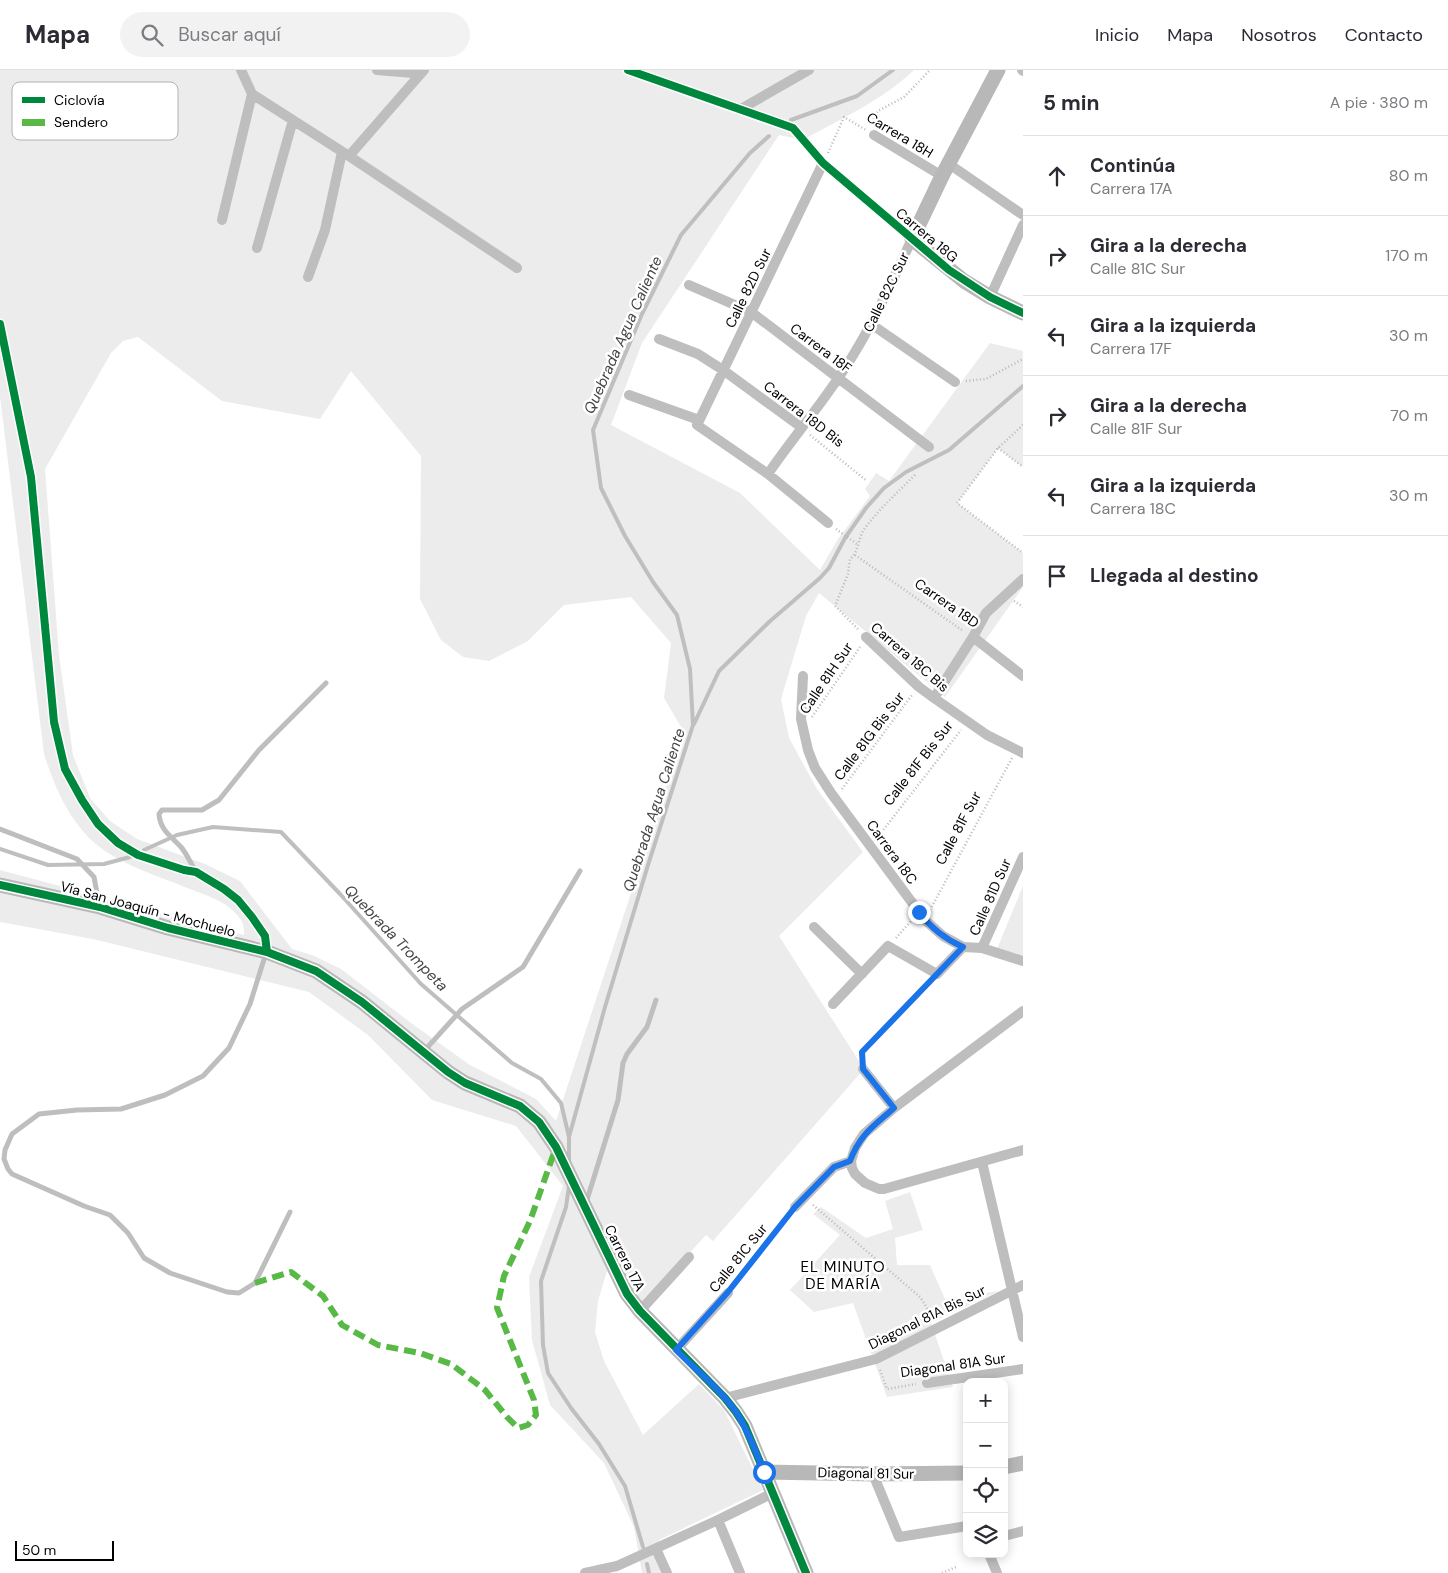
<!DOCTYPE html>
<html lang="es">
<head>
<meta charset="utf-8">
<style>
	:root { --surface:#fff; --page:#f2f2f3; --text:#2b2b33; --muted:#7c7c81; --line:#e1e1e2 }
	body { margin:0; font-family:"DM Sans",sans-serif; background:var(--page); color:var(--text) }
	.controls { position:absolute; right:15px; bottom:15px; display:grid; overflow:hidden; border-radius:10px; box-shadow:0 2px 12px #0003 }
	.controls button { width:45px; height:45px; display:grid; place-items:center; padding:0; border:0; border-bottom:1px solid var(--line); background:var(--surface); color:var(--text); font:25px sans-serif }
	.scale { position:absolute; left:15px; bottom:12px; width:99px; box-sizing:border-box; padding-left:5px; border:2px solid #000; border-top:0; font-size:14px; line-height:18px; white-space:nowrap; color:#000; -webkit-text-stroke:4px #fff; paint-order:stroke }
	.stop { position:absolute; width:15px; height:15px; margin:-11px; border:4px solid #1a73e8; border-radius:50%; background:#fff }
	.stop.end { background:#1a73e8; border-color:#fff; box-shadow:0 1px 5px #0008 }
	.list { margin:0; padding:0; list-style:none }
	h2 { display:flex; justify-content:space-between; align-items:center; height:65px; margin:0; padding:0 20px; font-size:21px }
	h2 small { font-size:16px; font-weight:400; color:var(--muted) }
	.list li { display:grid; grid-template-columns:32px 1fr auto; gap:15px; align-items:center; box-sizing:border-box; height:80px; padding:0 20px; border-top:1px solid var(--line) }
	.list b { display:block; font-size:19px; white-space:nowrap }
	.list p { margin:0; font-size:16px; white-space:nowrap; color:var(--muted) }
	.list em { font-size:16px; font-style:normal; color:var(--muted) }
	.icon { flex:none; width:28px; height:28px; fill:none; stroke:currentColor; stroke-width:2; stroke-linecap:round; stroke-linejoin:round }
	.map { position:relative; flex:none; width:1023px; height:1503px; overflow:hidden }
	header { display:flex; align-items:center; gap:30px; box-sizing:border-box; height:70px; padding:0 25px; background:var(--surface); border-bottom:1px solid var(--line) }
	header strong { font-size:24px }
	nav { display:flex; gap:28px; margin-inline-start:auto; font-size:18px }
	.search { width:350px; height:45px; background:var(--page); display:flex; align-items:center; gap:12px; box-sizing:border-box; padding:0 18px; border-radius:28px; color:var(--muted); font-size:19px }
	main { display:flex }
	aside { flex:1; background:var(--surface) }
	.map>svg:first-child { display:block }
	.green { fill:#ececec; fill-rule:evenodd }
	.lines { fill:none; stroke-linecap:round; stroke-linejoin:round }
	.stream { stroke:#bfbfbf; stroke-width:4 }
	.path { stroke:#b9b9b9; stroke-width:2.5; stroke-dasharray:1 2.5; stroke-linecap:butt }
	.lane { stroke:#bebebe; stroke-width:5 }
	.street { stroke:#bebebe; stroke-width:10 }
	.secondary { stroke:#b8b8b8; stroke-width:15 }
	.quiet { stroke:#58b947; stroke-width:6; stroke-dasharray:12 6; stroke-linecap:butt }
	.cycleway-casing { stroke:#fff; stroke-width:11 }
	.cycleway { stroke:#00873e; stroke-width:8 }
	.route { stroke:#1a73e8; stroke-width:6 }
	.labels { text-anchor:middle; stroke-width:5; stroke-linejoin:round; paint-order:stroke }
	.street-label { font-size:14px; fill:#000; stroke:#fff }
	.water-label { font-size:15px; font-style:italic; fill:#444; stroke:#fff }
	.neighbourhood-label { font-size:15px; letter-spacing:1px; fill:#000; stroke:#fff }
	.key { fill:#fff; stroke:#b2b2b2; stroke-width:1 }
	.key-label { font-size:14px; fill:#000 }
</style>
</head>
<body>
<header>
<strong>Mapa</strong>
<div class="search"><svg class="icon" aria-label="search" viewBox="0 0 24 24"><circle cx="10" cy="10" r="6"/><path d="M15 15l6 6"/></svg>Buscar aquí</div>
<nav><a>Inicio</a><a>Mapa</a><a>Nosotros</a><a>Contacto</a></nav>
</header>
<main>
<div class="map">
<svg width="1023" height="1503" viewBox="0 0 1023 1503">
	<rect width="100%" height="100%" fill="#fff"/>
	<path class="green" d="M0,0H914C883,30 840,49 803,70L779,65L642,273L611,355L740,423L820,500L838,469L870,426L865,419L876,403L889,411L990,273L1023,281V397L998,378L957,433L1023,483V517L945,627L819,523L806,546L781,629L789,668L817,719L863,782L779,866L864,999L713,1171L706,1165L634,1244L618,1222L607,1201L598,1231L595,1262L604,1291L643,1365L699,1314L724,1340L763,1420L659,1470L671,1503H642L634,1457L604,1393L550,1335L532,1270L529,1207L563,1116L516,1056L432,1030L368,965L309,922L93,869L0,852V800L244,865C244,860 244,854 241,850C230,833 209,826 190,819C156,805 116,794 89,768C66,744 54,715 44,684L0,327ZM138,267L222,331L320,349L351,301L421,386L420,529L441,570L463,587L489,591L528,571L564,535L631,527L671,573L664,628L684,662L556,1051L536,1029L470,995L415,956L341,899L312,885L292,879L240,811L205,794L137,769L110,751L90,728L73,685L59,585L45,399L111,283L123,271Z
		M1023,816V885L997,879Z
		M910,1122L923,1160L895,1168L897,1195H930L945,1229L999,1221L931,1253L953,1317L887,1327L853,1233L814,1242L790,1220L840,1165L813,1144L821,1137L866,1168L893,1159L885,1131Z"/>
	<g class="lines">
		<path class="stream" d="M791,50L857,26L893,0
			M694,654L719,601L769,552L820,508L829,498L845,468L866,438L884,418L906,402L949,380L1023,316
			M0,779L48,795L104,794L130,787
			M144,780L177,765L213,757L281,762L341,825L421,914L512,993L541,1009L561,1033L569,1067V1090
			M569,1067L605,937L648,795L693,655L690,599L677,545L653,512L625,466L601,418L593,360L642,244L681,165L750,83L769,66
			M569,1116L566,1137L541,1211L543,1275L548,1303L571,1338L599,1374L625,1416L643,1477
			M647,1494L649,1503"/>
		<path class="path" d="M870,55L878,41L904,27L930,0
			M828,83L844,47L866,60
			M966,311L986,309L1023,289
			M1023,355L998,378L957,433L1023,483
			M810,365L867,411
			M998,378L1023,397
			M836,459L857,474
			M855,485L963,561
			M1014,531L1023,537
			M858,559L835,536L848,504L850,489C859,482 858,467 865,458C880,438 898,422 916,404
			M812,647L860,577
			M842,719L912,625
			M877,768L961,660
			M930,840L1012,688
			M896,868L912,850
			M862,989V982L929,912
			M813,1135L920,1227L934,1249
			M734,1215L788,1146
			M880,1300L887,1319L916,1314
			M942,1503L956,1497"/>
		<path class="lane" d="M0,759L77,789L94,807L99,834
			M196,802C191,794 187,784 181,777C171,766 160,760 159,744L162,740H202L219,730L259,680L326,613
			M266,883L250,934L229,978L203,1006L165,1025L121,1039L77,1040L39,1044L12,1064L5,1080L4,1089L8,1099L12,1104L84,1136L110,1145L128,1163L144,1188L170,1203L227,1222L239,1223L255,1213L290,1142
			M425,980L462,939L523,897L580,801
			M586,1133L618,1030L623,993L627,984L647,957L656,930"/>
		<path class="street" d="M241,0L252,24L349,86L517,198
			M377,0L413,3L419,0
			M628,0L793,58L823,93L912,169C894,207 877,246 855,282C830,325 796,363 768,404
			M1022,0L1023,1
			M739,40L809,0
			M874,65L942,106
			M349,86L424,0
			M823,93L697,355L768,404L828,453
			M949,94L1023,145
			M222,150L252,24
			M257,178L293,50
			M308,207L325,160L342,82
			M689,215L751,242L929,377
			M990,227L1023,155
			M0,254L31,407L54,652L65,699L82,730L98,754L118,773L138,785L184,800L196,802L224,819L238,830L252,847L265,866L267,882
			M871,254L955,312
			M659,269L698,284L723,300L801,357
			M629,325L699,350
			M866,567L919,617L934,628L987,665L1023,683
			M973,567L1023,606
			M803,606L801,649L808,680L815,698L831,723L925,850L943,866L963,877L982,878L1023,891
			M934,628L973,567L986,543L1023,509
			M814,857L862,904
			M982,878L1023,787
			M833,934L888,876L937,904L963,877
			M1023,941L894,1038L864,1064L855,1078L851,1091L852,1098L855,1104L865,1113L879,1119H884L1023,1080
			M863,999L894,1038
			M982,1092L1023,1267
			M795,1137L834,1097L851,1091
			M640,1241L689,1187
			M676,1280L728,1223
			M927,1313L1023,1299
			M725,1328L876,1289L1023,1215
			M873,1404L899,1467L967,1456
			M718,1450L740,1503
			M1004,1466L1023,1461
			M656,1479L667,1503
			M989,1484L997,1503
			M585,1503L617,1496L718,1450L773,1423"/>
		<path class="secondary" d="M998,0L942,106L912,169L964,211L990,227L1023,243
			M0,815L100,837L168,858L267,882L316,901L362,932L448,1002L465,1013L520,1036L539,1052L556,1077L627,1224L640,1241L725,1328L736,1342L745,1356L806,1503
			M1004,1397L1023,1393
			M764,1402L873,1404L967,1403"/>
		<path class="quiet" d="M255,1213L291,1202L323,1226L342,1255L378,1275L420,1283L451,1294L485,1320L507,1347L518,1358L528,1355L536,1345L534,1330L497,1238L504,1206L530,1151L556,1077"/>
		<g class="cycleway-casing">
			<path id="cycleway" d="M628,0L793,58L823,93L949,200L990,227L1023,243
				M0,254L31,407L54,652L65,699L82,730L98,754L118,773L138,785L184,800L196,802L224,819L238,830L252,847L265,866L267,882
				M0,815L100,837L168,858L267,882L316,901L362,932L448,1002L465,1013L520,1036L539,1052L556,1077L627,1224L640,1241L725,1328L736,1342L745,1356L806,1503"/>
		</g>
		<use href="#cycleway" class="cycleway"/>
	</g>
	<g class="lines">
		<path class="route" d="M764,1402C756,1382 748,1360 736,1342C720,1319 696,1300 676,1280L728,1222L795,1137L834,1097L850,1091C860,1064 874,1056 894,1038L863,999L862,982L963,877C945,869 930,857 919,842"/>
	</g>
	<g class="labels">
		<g class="street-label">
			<text transform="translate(900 65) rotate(31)" y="5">Carrera 18H</text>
			<text transform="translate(927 165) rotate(40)" y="5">Carrera 18G</text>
			<text transform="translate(748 218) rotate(-64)" y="5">Calle 82D Sur</text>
			<text transform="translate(886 222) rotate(-64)" y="5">Calle 82C Sur</text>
			<text transform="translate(821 278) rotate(37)" y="5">Carrera 18F</text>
			<text transform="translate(804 344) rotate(38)" y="5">Carrera 18D Bis</text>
			<text transform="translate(947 533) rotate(35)" y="5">Carrera 18D</text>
			<text transform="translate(910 587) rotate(41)" y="5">Carrera 18C Bis</text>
			<text transform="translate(826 608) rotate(-56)" y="5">Calle 81H Sur</text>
			<text transform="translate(869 666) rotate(-53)" y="5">Calle 81G Bis Sur</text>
			<text transform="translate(918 693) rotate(-52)" y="5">Calle 81F Bis Sur</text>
			<text transform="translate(958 758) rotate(-62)" y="5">Calle 81F Sur</text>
			<text transform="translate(892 782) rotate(54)" y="5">Carrera 18C</text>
			<text transform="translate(990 827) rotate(-66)" y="5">Calle 81D Sur</text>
			<text transform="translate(148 839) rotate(15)" y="5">Vía San Joaquín - Mochuelo</text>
			<text transform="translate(625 1188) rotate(63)" y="5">Carrera 17A</text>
			<text transform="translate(738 1188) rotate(-51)" y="5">Calle 81C Sur</text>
			<text transform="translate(927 1247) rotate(-26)" y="5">Diagonal 81A Bis Sur</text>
			<text transform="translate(953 1295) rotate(-8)" y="5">Diagonal 81A Sur</text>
			<text transform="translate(866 1403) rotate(1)" y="5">Diagonal 81 Sur</text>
		</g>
		<g class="water-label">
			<text transform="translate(623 265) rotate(-66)" y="5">Quebrada Agua Caliente</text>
			<text transform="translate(654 740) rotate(-72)" y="5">Quebrada Agua Caliente</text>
			<text transform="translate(396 868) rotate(46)" y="5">Quebrada Trompeta</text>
		</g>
		<g class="neighbourhood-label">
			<text x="843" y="1202">EL MINUTO<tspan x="843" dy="17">DE MARÍA</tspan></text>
		</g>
	</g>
	<rect x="12" y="12" width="166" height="58" rx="8" class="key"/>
	<rect x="22" y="27" width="23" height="6" fill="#00873e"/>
	<rect x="22" y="49" width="23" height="7" fill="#58b947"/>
	<g class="key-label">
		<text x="54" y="35">Ciclovía</text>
		<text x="54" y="57">Sendero</text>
	</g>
</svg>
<div class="controls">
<button>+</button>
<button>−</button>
<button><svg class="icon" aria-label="locate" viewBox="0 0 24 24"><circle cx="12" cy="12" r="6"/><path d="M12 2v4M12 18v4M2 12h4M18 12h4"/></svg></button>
<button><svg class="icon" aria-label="layers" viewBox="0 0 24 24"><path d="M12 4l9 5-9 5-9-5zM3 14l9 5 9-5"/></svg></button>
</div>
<div class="scale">50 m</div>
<div class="stop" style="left:764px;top:1402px"></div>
<div class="stop end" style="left:919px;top:842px"></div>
</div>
<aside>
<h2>5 min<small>A pie · 380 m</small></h2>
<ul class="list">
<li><svg class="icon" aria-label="ahead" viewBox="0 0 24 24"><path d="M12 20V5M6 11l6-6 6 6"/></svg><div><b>Continúa</b><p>Carrera 17A</p></div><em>80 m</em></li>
<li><svg class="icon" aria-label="right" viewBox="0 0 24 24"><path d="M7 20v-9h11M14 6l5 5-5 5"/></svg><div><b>Gira a la derecha</b><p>Calle 81C Sur</p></div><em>170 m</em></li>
<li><svg class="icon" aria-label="left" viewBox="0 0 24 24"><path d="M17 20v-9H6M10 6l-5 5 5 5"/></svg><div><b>Gira a la izquierda</b><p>Carrera 17F</p></div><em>30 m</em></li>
<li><svg class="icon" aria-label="right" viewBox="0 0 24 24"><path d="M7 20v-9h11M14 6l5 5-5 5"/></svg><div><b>Gira a la derecha</b><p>Calle 81F Sur</p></div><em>70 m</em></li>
<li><svg class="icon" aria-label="left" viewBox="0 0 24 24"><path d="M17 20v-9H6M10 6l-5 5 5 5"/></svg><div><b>Gira a la izquierda</b><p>Carrera 18C</p></div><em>30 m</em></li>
<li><svg class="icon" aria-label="arrive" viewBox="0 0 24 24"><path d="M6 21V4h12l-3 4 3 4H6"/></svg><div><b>Llegada al destino</b></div></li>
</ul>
</aside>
</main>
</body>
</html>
